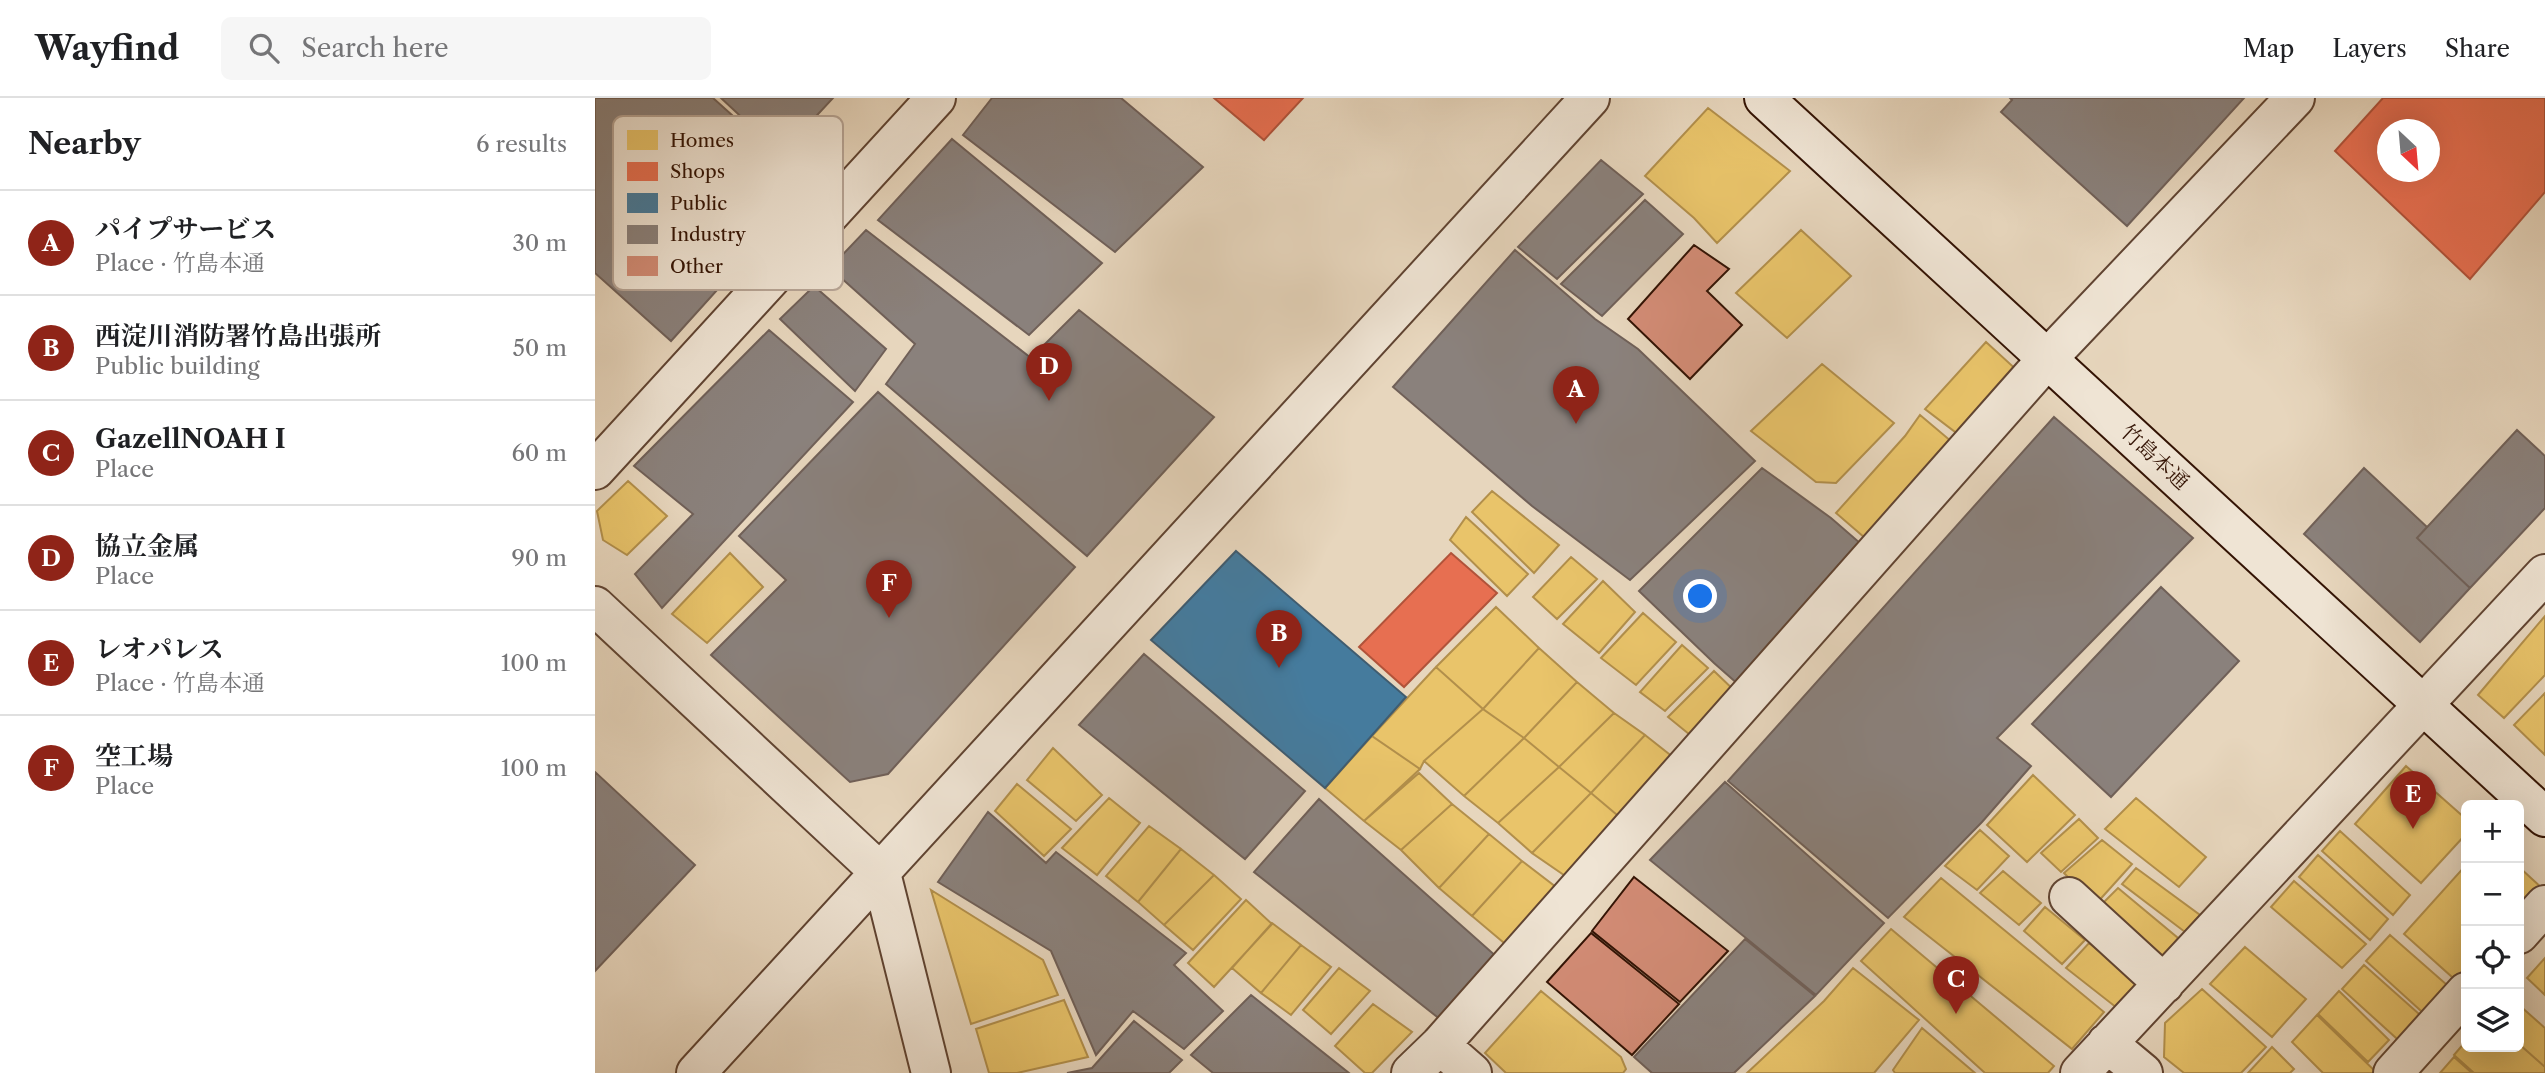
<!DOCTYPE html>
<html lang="en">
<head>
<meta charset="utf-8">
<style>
	:root { --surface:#fff; --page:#f6f6f6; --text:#202124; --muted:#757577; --line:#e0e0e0; --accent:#8f2418 }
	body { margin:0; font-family:"Libre Caslon Text","Noto Serif JP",serif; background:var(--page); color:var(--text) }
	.controls { position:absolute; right:21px; bottom:21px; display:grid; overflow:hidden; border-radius:10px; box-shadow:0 7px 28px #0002 }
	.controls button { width:63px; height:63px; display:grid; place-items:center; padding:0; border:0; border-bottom:2px solid var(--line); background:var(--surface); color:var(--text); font:35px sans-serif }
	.compass { position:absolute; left:1782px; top:21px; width:63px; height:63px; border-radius:50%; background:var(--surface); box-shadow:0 7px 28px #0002; rotate:154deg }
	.you { position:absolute; left:1106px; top:499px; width:24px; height:24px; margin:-18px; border:5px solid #fff; border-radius:50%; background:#1a73e8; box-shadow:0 0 0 10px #1a73e833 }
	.badge { display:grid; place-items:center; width:46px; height:46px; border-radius:50%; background:var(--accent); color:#fff; font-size:23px; font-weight:700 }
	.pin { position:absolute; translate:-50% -58px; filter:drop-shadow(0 2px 4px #0008) }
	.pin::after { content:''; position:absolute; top:37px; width:24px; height:21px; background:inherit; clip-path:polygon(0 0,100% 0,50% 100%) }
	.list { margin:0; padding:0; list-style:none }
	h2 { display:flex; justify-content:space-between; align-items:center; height:91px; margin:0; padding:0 28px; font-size:30px }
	h2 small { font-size:23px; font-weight:400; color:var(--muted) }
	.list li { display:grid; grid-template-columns:46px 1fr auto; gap:21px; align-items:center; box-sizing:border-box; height:105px; padding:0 28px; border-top:2px solid var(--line) }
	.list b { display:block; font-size:26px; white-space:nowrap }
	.list p { margin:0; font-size:23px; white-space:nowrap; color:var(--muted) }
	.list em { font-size:23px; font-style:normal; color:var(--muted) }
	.icon { flex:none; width:38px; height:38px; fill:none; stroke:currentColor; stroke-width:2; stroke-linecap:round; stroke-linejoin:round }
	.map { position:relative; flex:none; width:1950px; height:975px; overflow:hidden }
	header { display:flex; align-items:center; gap:42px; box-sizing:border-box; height:98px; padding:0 35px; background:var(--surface); border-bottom:2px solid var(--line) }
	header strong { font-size:33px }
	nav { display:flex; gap:38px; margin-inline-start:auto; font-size:24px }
	.search { width:490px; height:63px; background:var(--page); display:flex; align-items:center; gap:18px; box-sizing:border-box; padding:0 24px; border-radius:10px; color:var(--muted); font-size:26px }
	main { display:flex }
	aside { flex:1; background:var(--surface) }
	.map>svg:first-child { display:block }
	.homes { fill:#e9c46a; stroke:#b28f4b; stroke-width:2 }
	.shops { fill:#e76f51; stroke:#b1533a; stroke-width:2; fill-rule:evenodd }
	.public { fill:#457b9d; stroke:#405c6f; stroke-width:2 }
	.industry { fill:#8a817c; stroke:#706058; stroke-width:2 }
	.building { fill:#d38c76; stroke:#331304; stroke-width:2 }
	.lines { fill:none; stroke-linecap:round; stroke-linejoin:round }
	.street-casing { stroke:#604432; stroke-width:42 }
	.secondary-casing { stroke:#331304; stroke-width:42 }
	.street { stroke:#efe4d4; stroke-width:38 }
	.secondary { stroke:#efe4d4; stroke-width:38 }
	.labels { text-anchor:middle; stroke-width:7; stroke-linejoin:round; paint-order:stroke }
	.street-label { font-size:21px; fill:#331304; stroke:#efe4d4 }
	.key { fill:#efe4d4; stroke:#b7a596; stroke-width:2 }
	.key-label { font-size:19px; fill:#331304 }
</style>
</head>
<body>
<header>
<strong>Wayfind</strong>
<div class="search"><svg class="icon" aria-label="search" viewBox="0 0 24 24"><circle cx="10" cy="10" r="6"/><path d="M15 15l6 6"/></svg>Search here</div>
<nav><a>Map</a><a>Layers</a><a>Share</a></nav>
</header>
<main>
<aside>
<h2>Nearby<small>6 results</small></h2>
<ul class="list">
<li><span class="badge">A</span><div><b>パイプサービス</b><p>Place · 竹島本通</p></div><em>30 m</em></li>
<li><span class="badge">B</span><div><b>西淀川消防署竹島出張所</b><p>Public building</p></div><em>50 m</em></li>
<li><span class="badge">C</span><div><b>GazellNOAH I</b><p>Place</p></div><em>60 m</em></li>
<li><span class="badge">D</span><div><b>協立金属</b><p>Place</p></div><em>90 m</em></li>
<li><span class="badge">E</span><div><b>レオパレス</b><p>Place · 竹島本通</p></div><em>100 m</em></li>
<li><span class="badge">F</span><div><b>空工場</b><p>Place</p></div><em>100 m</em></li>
</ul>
</aside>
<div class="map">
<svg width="1950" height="975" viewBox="0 0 1950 975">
	<rect width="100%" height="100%" fill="#e7d6bd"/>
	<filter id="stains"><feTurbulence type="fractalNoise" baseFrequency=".00286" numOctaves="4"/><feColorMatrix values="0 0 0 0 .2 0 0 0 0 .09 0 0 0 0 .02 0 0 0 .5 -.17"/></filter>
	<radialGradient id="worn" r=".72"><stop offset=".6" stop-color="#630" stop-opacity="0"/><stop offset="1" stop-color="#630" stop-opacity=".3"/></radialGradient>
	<path class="homes" d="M1113,10L1195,73L1122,145L1099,120L1050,78Z
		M1206,132L1256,178L1192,240L1141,195Z
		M1391,244L1425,275L1372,343L1330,311Z
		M1227,266L1299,325L1241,385L1221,384L1156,333Z
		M1325,317L1363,349L1277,446L1241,415L1310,338Z
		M33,383L72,418L32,457L8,442L2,413Z
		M897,393L964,447L939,475L877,414Z
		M871,419L933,476L912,498L855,442Z
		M135,455L168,489L112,545L77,516Z
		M976,459L1002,481L962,521L938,499Z
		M1008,483L1040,514L1004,555L968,526Z
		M901,509L944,550L888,611L841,569Z
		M1048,515L1081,544L1041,587L1006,560Z
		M1950,518V577L1909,620L1883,597Z
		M1087,547L1113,570L1070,613L1045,594Z
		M944,550L982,584L929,640L888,611Z
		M841,569L888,611L829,663L825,671L777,638Z
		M1119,573L1145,598L1100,641L1073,619Z
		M982,584L1019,615L964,669L929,640Z
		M1950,595V657L1919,627Z
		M888,611L929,640L869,698L829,663Z
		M1019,615L1050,637L996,695L964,669Z
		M1050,637L1088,667L1034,727L996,695Z
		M777,638L825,671L769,723L730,690Z
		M929,640L964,669L903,725L869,698Z
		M458,650L507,697L481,723L432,682Z
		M1811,668L1871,721V736L1826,785L1760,726Z
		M964,669L996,695L937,755L903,725Z
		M824,675L857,706L806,752L769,723Z
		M1438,677L1480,717L1432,764L1392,727Z
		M422,686L476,731L449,758L400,713Z
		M996,695L1034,727L979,784L937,755Z
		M514,700L545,725L502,777L467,750Z
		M1541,700L1611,759L1584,789L1510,731Z
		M857,706L894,736L844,790L806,752Z
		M1484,721L1503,740L1466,774L1446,755Z
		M554,728L586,751L543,804L511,778Z
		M1385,732L1414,758L1382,792L1350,768Z
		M1745,733L1815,797L1798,817L1727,753Z
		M894,736L927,763L877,818L844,790Z
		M1507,742L1537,766L1500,807L1469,775Z
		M586,751L619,777L569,827L543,804Z
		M1723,757L1793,821L1775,842L1704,779Z
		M927,763L970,796L921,855L877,818Z
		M1871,767V882L1866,887L1809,836Z
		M1924,769L1950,793L1924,824Z
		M1541,770L1605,817L1590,834L1527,786Z
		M1408,773L1446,805L1424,827L1385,795Z
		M619,777L646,801L598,852L569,827Z
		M1346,780L1509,914L1477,951L1309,819Z
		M1699,783L1771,846L1747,870L1676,809Z
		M1523,790L1583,840L1566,863L1504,809Z
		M336,792L448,862L463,897L376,926Z
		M651,802L677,826L619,889L593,865Z
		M1450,809L1490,842L1467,866L1429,833Z
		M677,825L706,847L666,895L637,870Z
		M1296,831L1459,968L1453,975H1390L1266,863Z
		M1795,837L1860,894L1836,922L1771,863Z
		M1494,845L1544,885L1522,910L1471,870Z
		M706,847L736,869L696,917L666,895Z
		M1650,849L1711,901L1677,939L1615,886Z
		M1950,860V897L1932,880Z
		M1769,867L1833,924L1811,949L1747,891Z
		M744,870L775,893L736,936L708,912Z
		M1258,870L1324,922L1279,975H1152L1229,903Z
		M1607,891L1671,949L1646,975H1589L1569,959L1570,925Z
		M946,893L1026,959L1031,971L1028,975H911L890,955Z
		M1744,893L1794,942L1773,964L1723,916Z
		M469,902L493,959L422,975H394L381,931Z
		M778,906L817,934L777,975H770L740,948Z
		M1924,907L1950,930V969L1924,946Z
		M1722,917L1782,975H1728L1697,944Z
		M1327,930L1380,975H1300L1298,972Z
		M1871,943V949H1924V946L1950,969V975H1879L1859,957Z
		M1677,949L1699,971L1695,975H1653Z
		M1859,959L1877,975H1845Z"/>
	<path class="shops" d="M619,0H708L669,42Z
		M1788,0H1950V94L1875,181L1740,53ZM1792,32H1834V74H1792Z
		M856,455L902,495L809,589L764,549Z"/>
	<path class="public" d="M641,453L811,599L730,690L556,542Z"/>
	<path class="industry" d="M0,0H118L216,88L76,243L0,175Z
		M126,0H238L186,56Z
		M397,0H526L608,69L520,154L368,37Z
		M1415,0H1649L1532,128L1406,14L1417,2Z
		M357,41L507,165L434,237L283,122Z
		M1006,62L1048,96L962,181L923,149Z
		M1050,102L1088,136L1007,218L966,186Z
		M271,132L436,260L484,212L619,319L492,458L291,286L320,246L235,170Z
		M920,152L1000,221L1043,251L1160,363L1035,482L937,408L798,289Z
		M219,188L291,251L260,293L185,221Z
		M174,232L258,304L67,510L40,476L98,416L39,368Z
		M283,294L480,469L293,676L255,684L116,557L191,482L144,438Z
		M1459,319L1598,440L1402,640L1436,668L1387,724L1293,820L1133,683Z
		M1922,332L1950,358V410L1875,490L1822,440Z
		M1167,370L1236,420L1273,452L1152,594L1119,565L1044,493Z
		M1769,370L1832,429L1822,440L1875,490L1825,544L1709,436Z
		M1566,489L1644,563L1516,699L1437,626Z
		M549,556L710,693L650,761L484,627Z
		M0,674L100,767L0,873Z
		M1130,684L1289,825L1221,897L1055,762Z
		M724,701L903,860L846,922L659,774Z
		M393,714L451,765L461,754L591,855L579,867L628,913L589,951L538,913L501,957L456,853L343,784Z
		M1150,841L1220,898L1139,975H1057L1039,959Z
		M656,897L754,975H618L596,957Z
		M539,923L587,962L574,975H472L497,970Z"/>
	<path class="building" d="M1099,147L1134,171L1112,193L1147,227L1095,281L1033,221Z
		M1039,779L1133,853L1085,904L997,833Z
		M996,835L1084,906L1037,957L952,884Z"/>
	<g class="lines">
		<g class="street-casing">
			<path id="street" d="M0,372L341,0
				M0,508L286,775L336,975
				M1474,799L1569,886
				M1924,836L1950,807
				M1512,945L1548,975
				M845,947L877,975
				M101,975L995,0
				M816,975L845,947L1453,260L1700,0
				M1485,975L1950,476
				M1798,975L1871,894"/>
		</g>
		<g class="secondary-casing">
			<path id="secondary" d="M1169,0L1950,719"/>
		</g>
		<use href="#street" class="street"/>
		<use href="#secondary" class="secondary"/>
	</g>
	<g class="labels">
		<g class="street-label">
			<text transform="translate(1560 359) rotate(43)" y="7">竹島本通</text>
		</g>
	</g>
	<rect x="18" y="18" width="230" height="174" rx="10" class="key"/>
	<rect x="32" y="32" width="31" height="20" fill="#e9c46a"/>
	<rect x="32" y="64" width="31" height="19" fill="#e76f51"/>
	<rect x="32" y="95" width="31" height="20" fill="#457b9d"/>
	<rect x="32" y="127" width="31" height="19" fill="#8a817c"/>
	<rect x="32" y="158" width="31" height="20" fill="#d38c76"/>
	<g class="key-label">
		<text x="75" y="49">Homes</text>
		<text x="75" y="80">Shops</text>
		<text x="75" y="112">Public</text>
		<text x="75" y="143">Industry</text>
		<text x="75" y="175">Other</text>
	</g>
	<rect width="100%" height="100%" filter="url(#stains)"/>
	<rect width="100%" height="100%" fill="url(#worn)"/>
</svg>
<div class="controls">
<button>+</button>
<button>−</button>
<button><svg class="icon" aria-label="locate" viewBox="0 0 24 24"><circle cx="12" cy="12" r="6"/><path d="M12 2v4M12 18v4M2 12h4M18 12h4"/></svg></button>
<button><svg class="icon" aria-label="layers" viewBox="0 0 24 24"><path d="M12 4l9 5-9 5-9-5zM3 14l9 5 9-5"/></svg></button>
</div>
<svg class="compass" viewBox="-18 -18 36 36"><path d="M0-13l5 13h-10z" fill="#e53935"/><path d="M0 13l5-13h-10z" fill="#757577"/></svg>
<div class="you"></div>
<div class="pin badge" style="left:981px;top:326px">A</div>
<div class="pin badge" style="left:684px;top:570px">B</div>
<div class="pin badge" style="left:1361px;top:916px">C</div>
<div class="pin badge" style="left:454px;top:303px">D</div>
<div class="pin badge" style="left:1818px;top:731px">E</div>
<div class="pin badge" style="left:294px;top:520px">F</div>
</div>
</main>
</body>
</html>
